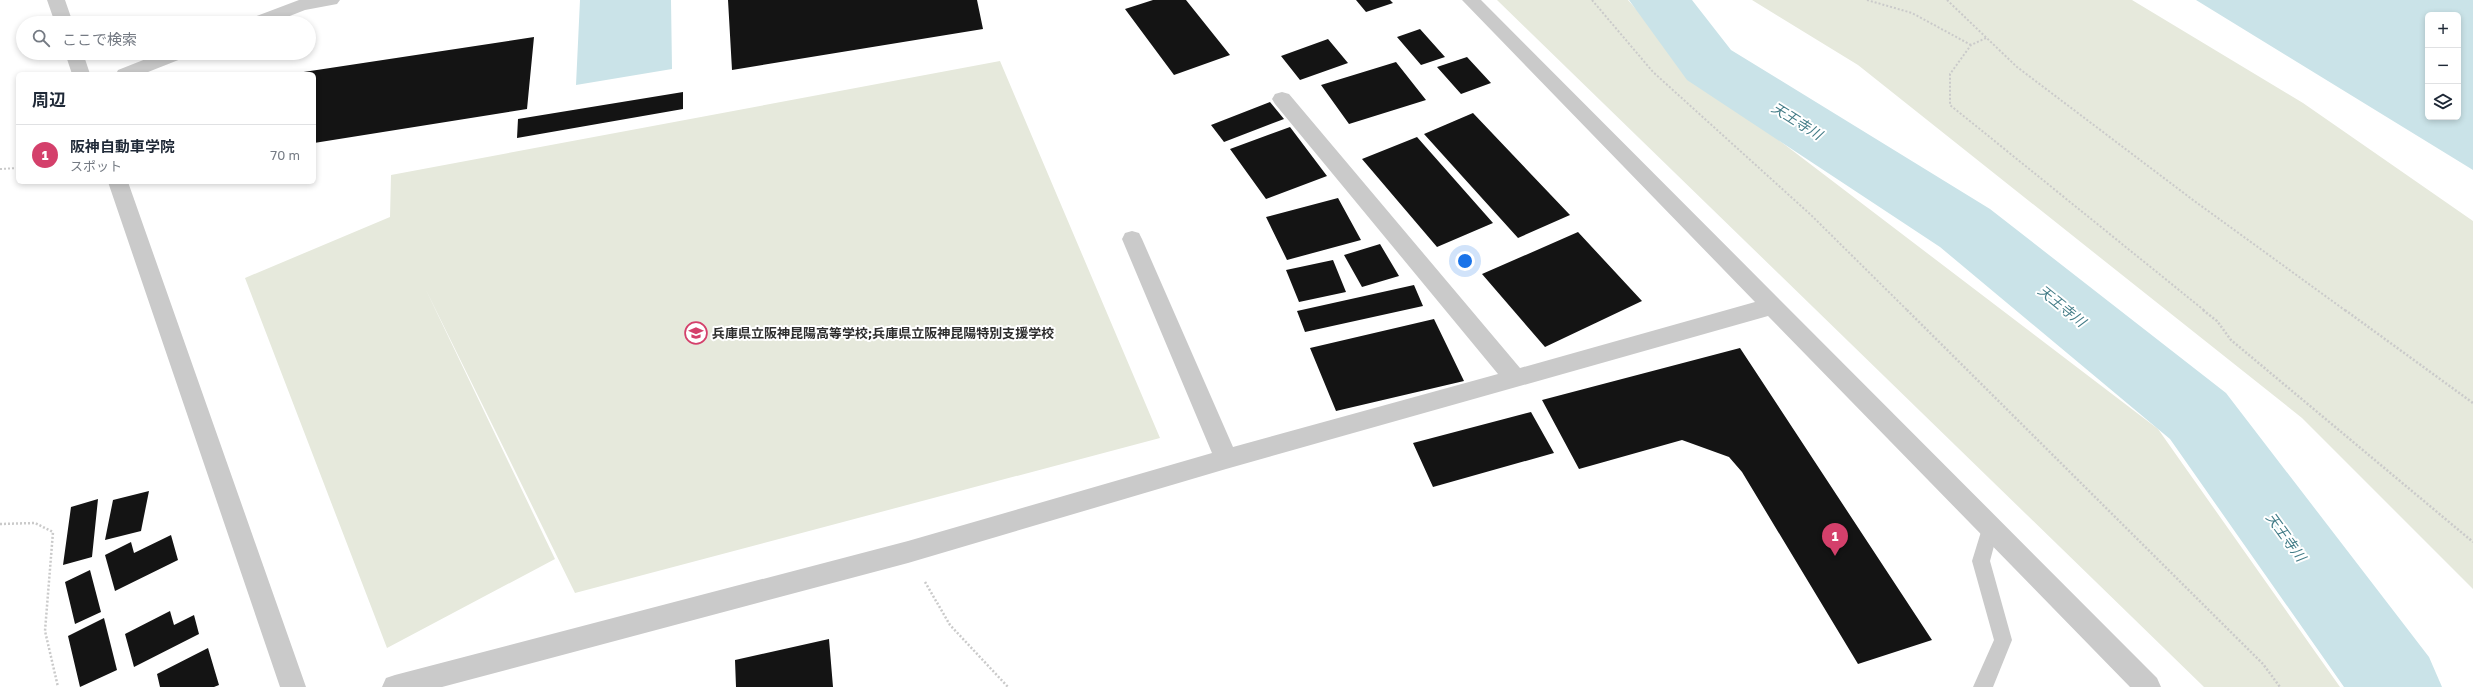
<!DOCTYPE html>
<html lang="ja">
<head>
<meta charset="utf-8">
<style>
	:root { --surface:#fff; --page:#f6f6f7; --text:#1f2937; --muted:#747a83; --line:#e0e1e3; --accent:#d4406b }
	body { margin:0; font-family:"Golos Text","Noto Sans JP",sans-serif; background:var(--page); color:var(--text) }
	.controls { position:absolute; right:12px; top:12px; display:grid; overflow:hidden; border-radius:6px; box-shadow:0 2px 6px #0003 }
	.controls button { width:36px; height:36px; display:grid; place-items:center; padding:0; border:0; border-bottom:1px solid var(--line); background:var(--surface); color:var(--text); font:20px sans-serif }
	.you { position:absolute; left:1465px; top:261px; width:14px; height:14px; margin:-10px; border:3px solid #fff; border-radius:50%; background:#1a73e8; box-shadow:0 0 0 6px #1a73e833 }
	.badge { display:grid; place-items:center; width:26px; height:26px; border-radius:50%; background:var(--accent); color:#fff; font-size:13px; font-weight:700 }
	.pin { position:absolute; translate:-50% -33px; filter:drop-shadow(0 1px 2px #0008) }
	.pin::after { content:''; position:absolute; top:21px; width:14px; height:12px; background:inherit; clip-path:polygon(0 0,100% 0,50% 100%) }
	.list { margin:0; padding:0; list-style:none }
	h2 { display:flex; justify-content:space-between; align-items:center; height:52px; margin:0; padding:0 16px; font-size:17px }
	h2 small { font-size:13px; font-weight:400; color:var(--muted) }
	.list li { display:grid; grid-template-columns:26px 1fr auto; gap:12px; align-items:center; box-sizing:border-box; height:60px; padding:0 16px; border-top:1px solid var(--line) }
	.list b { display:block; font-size:15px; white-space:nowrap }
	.list p { margin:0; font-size:13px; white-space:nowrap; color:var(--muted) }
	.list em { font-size:13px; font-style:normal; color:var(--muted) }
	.icon { flex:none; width:22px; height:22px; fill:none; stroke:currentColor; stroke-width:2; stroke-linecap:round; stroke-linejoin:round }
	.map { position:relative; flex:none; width:2473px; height:687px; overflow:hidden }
	.search { position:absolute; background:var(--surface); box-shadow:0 2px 6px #0003; left:16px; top:16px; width:300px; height:44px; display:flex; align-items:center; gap:10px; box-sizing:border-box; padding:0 14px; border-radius:22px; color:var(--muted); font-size:15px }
	.panel { position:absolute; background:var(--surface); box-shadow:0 2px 6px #0003; left:16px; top:72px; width:300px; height:112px; border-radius:6px }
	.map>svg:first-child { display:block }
	.green { fill:#e6e9dc }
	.water { fill:#cae3e8; fill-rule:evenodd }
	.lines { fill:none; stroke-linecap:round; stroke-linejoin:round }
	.river { fill:#cae3e8; fill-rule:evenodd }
	.building { fill:#141414 }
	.path-far1 { stroke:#cacaca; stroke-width:2; stroke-dasharray:2 2; stroke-linecap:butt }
	.path { stroke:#cacaca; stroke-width:2.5; stroke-dasharray:2 2; stroke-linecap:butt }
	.lane { fill:#cacaca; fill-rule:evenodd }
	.street { fill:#cacaca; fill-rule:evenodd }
	.labels { text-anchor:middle; stroke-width:4; stroke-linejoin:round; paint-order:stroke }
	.poi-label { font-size:13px; font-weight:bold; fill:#2d2d2d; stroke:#fff; text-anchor:start }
	.water-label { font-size:14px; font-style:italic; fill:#437c87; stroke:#fff }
</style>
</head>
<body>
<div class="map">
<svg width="2473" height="687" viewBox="0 0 2473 687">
	<rect width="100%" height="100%" fill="#fff"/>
	<path class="green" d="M1497,0H1628L1696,77L2158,429L2340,687H2204Z
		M1752,0H2132L2303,103L2473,221V589L2302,418L1858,65Z
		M1000,61L1160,438L575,593L425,288L555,559L387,648L245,278L390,217L391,175Z"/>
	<path class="water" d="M580,0H671L672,69L576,85Z
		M2196,0H2473V170ZM2428,15H2458V117H2428Z"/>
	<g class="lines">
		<path class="river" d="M1629,0H1692L1731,50L1990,209L2226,393L2429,657L2442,687H2344L2170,439L1940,247L1687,80Z"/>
	</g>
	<path class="building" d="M728,0H977L983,29L732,70Z
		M1153,0H1186L1230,55L1174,75L1125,9Z
		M1356,0H1390L1393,3L1366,12Z
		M1420,29L1445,57L1421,65L1397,37Z
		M534,37L527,109L314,143V74L297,73Z
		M1328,39L1348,63L1300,80L1281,56Z
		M1467,57L1491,83L1461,94L1437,67Z
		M1396,62L1426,100L1349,124L1321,85Z
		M683,92V109L517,138L518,119Z
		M1270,102L1284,119L1224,142L1211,125Z
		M1473,113L1570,215L1518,238L1424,134Z
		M1290,127L1327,176L1266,199L1230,149Z
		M1417,137L1493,223L1437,247L1362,159Z
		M1338,198L1361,240L1287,260L1266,217Z
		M1578,232L1642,301L1545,347L1482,274Z
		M1380,244L1399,276L1362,287L1344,255Z
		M1333,260L1346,292L1299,302L1286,270Z
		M1414,285L1423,306L1305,332L1297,311Z
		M1434,319L1464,381L1336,411L1310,348Z
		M1740,348L1932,640L1858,664L1742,472L1729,457L1682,440L1579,469L1542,400Z
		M1531,412L1554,453L1433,487L1413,443Z
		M149,491L141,531L105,540L113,500Z
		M98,499L92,557L63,565L71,507Z
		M171,535L178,560L115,591L105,555L131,542L134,553Z
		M90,570L101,612L75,624L65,582Z
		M170,611L174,625L194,615L199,634L134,667L125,634Z
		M104,618L117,670L80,687L68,636Z
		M829,639L833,687H736L735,660Z
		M208,648L219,685L214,687H160L157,674Z"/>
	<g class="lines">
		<path class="path-far1" d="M1592,0L1653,72L1811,215L1908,311
			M1867,0L1912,13L1971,45
			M1947,0L2017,67L2193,200L2346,311
			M1986,38L1971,45L1950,74V105L2205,311
			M0,169L18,168"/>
		<path class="path" d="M1907,310L2263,664L2280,687
			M2203,310L2217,321L2231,340L2473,542
			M2345,310L2473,403
			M0,524L35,523L53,532L45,631L58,687
			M925,582L950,625L1008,687"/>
		<path class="lane" d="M1990,519L1996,522L1999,527L1990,561L2012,640L1993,687H1973L1994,640L1972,561L1984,522Z"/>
		<path class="street" d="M47,0H65L73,23H55Z
			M299,0H340L337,4L305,10L272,23H246L249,19Z
			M1462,0H1481L2157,678L2161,687H2130L1768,316L1226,469L908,563L442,687H382L386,678L395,675L908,541L1212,453L1122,239L1125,233L1132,231L1139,233L1142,239L1233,447L1498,374L1275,104L1272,99L1275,94L1282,92L1289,94L1520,368L1755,302Z
			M65,53H83L90,74H72Z
			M161,53H188L186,57L143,74H116L118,70Z
			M108,182H128L306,687H280Z"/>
	</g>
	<defs>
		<g id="school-ring" transform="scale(1.15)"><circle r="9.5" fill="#fff" stroke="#d4406b" stroke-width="1.5"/><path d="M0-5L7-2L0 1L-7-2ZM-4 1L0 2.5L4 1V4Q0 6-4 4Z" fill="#d4406b"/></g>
	</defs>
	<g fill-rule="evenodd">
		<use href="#school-ring" x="696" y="333"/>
	</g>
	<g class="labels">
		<g class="poi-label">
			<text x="712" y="338">兵庫県立阪神昆陽高等学校;兵庫県立阪神昆陽特別支援学校</text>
		</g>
		<g class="water-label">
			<text transform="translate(1797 121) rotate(32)" y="5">天王寺川</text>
			<text transform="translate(2062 306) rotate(39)" y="5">天王寺川</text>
			<text transform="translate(2286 537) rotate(54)" y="5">天王寺川</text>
		</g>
	</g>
</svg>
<div class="controls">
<button>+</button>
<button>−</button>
<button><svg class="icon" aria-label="layers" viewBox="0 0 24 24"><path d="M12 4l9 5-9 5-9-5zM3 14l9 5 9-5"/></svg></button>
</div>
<div class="you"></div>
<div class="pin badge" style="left:1835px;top:556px">1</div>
<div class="search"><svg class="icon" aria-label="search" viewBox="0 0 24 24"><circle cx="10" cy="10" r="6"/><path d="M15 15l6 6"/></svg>ここで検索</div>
<section class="panel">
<h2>周辺<small></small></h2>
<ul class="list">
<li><span class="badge">1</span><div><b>阪神自動車学院</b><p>スポット</p></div><em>70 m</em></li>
</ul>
</section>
</div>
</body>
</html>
